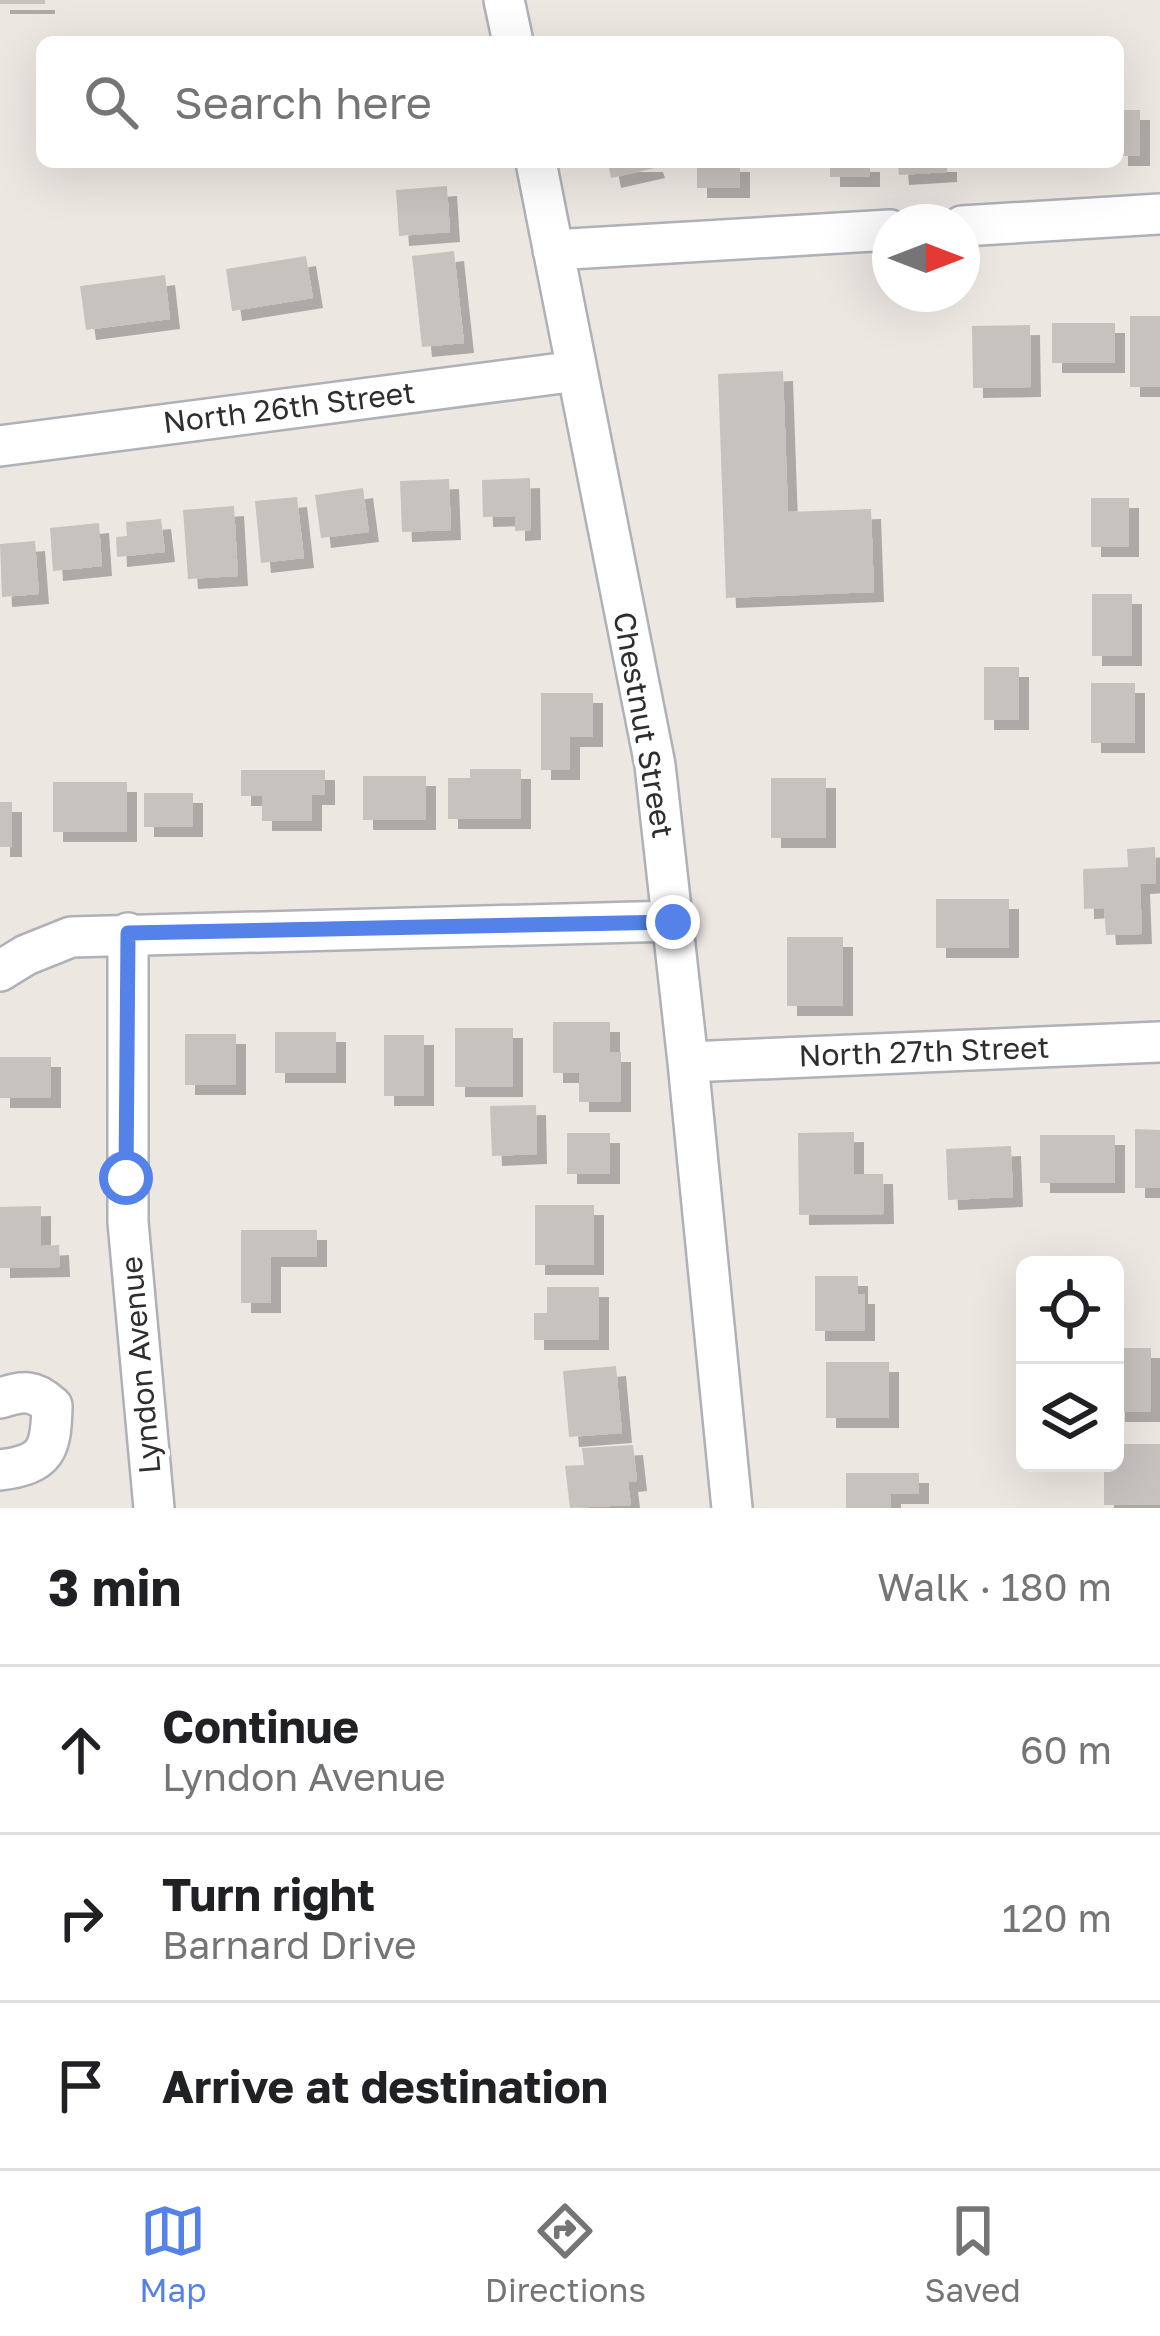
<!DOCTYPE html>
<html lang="en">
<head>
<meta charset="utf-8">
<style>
	:root { --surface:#fff; --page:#f6f6f6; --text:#202124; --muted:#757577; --line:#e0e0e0; --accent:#5482e8 }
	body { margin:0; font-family:"Golos Text",sans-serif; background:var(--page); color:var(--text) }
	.controls { position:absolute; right:36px; bottom:36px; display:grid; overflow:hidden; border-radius:18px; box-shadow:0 12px 48px #0002 }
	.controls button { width:108px; height:108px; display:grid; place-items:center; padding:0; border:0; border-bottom:3px solid var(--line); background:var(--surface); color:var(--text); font:60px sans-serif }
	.compass { position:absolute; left:872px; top:204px; width:108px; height:108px; border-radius:50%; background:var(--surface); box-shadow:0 12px 48px #0002; rotate:90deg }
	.stop { position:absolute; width:36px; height:36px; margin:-27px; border:9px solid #5482e8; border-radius:50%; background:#fff }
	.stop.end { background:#5482e8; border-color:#fff; box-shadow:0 3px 12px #0008 }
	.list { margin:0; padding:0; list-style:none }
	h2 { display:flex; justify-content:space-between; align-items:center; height:156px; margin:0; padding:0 48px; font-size:51px }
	h2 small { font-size:39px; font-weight:400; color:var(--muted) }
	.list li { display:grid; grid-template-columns:78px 1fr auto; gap:36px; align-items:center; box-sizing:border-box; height:168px; padding:0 48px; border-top:3px solid var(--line) }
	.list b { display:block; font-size:45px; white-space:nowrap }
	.list p { margin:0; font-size:39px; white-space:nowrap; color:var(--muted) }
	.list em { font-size:39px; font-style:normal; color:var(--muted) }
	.icon { flex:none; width:66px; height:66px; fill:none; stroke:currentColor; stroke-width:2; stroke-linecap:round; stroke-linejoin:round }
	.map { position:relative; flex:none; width:1160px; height:1508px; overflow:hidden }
	.search { position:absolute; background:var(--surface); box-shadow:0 12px 48px #0002; left:36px; right:36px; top:36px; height:132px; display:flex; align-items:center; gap:30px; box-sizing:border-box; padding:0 42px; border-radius:18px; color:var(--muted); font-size:45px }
	.sheet { height:660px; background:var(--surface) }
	nav { display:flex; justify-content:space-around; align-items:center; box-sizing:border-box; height:168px; border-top:3px solid var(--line); background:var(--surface); font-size:33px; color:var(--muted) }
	nav a { display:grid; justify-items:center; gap:6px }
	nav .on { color:var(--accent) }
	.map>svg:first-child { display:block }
	.building { fill:#c6c2bd; filter:url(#shadow) }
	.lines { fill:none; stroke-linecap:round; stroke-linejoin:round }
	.minor-casing { stroke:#aeb1b8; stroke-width:44 }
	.minor { stroke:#fff; stroke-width:39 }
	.route { stroke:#5482e8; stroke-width:15 }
	.labels { text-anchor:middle; stroke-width:10; stroke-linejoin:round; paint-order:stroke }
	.street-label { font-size:30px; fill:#2e2e2e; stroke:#fff }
</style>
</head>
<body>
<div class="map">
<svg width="1160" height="1508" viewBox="0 0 1160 1508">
	<defs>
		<filter id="shadow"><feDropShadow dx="10" dy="10" stdDeviation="0" flood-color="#0004"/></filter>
	</defs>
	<rect width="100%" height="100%" fill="#ede7e2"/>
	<path class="building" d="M0,0H45V4H0Z
		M1118,110H1140V156H1118Z
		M608,162H653L655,168L611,178Z
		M697,162H740V188H697Z
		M830,162H870V177H830Z
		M898,162H947V172L899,175Z
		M447,186L450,232L399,236L396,190Z
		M454,251L464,343L422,347L412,256Z
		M306,256L313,298L232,311L226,269Z
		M165,275L170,319L86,330L80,286Z
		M1130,316H1160V387H1130Z
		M1052,323H1115V363H1052Z
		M1030,325L1031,387L973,388L972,326Z
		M783,371L788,512L871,509L874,592L726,598L718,374Z
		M530,478L531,530L515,531V516L483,517L482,480Z
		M449,479L451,530L402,532L400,481Z
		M363,488L369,532L321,538L315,495Z
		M297,497L304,558L261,563L255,501Z
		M1091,498H1129V547H1091Z
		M234,506L238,576L188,579L183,510Z
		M161,519L165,552L117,557L116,537L127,536L126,522Z
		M99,523L102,566L53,571L50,528Z
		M35,541L39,594L2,597L0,544Z
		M1092,594H1132V656H1092Z
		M984,667H1019V720H984Z
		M1091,683H1135V743H1091Z
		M541,693H593V737H570V770H541Z
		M470,769H521V819H448V778H470Z
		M241,770H325V795H312V821H262V796H241Z
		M363,776H426V820H363Z
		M771,778H826V838H771Z
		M53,782H127V832H53Z
		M144,793H193V827H144Z
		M0,802H12V847H0Z
		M1155,847L1156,883L1140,884L1142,934L1106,935L1104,908L1084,909L1083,869L1128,867L1127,849Z
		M936,899H1009V948H936Z
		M787,937H843V1006H787Z
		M553,1022H610V1052H621V1102H579V1073H553Z
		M455,1028H513V1087H455Z
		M275,1032H336V1073H275Z
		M185,1034H236V1085H185Z
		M384,1035H424V1096H384Z
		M0,1057H51V1098H0Z
		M536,1105L537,1154L492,1156L490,1106Z
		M1135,1129L1160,1130V1188H1135Z
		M854,1132V1174H883L884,1214L799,1215L798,1133Z
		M567,1133H610V1174H567Z
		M1040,1135H1115V1183H1040Z
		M1011,1146L1013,1197L948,1200L946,1149Z
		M535,1205H594V1265H535Z
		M41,1206V1246L59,1245L60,1267L0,1268V1207Z
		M241,1230H317V1257H271V1303H241Z
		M815,1276H858V1294H865V1331H815Z
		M547,1287H599V1340H534V1313H547Z
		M1115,1348H1151V1412H1115Z
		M826,1362H889V1418H826Z
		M616,1366L622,1433L569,1437L563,1371Z
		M1115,1444H1160V1505H1104V1463H1115Z
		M633,1445L637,1481L628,1482L631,1505L570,1508L565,1466L584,1465L582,1448Z
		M846,1473H919V1494H891V1508H846Z"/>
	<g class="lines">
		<g class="minor-casing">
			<path id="minor" d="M504,0L513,42
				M536,162L655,765L688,1062L732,1508
				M962,226L1160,214
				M553,250L890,230
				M0,446L577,371
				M128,933V1222L154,1508
				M0,971L26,955L71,937L673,921
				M688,1062L1160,1042
				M0,1398C24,1391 33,1389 52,1406C51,1450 47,1464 0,1470"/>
		</g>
		<use href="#minor" class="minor"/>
	</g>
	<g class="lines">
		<path class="route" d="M126,1178L128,933L673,922"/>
	</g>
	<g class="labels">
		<g class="street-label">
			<text transform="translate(289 408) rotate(-7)" y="10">North 26th Street</text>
			<text transform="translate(643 725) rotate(80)" y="10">Chestnut Street</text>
			<text transform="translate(924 1052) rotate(-2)" y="10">North 27th Street</text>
			<text transform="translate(141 1365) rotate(-95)" y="10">Lyndon Avenue</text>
		</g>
	</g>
</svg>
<div class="controls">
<button><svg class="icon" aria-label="locate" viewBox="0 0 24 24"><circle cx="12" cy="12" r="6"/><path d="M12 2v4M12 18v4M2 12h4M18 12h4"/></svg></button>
<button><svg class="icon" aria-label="layers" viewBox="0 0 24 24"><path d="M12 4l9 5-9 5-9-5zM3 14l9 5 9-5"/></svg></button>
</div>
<svg class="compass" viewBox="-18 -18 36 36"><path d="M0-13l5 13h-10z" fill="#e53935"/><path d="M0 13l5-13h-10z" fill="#757577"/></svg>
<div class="stop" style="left:126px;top:1178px"></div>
<div class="stop end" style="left:673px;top:922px"></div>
<div class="search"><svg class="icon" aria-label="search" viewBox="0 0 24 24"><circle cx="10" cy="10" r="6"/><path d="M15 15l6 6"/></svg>Search here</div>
</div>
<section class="sheet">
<h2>3 min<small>Walk · 180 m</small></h2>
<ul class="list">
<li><svg class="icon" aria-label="ahead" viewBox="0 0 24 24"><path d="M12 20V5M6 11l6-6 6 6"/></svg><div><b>Continue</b><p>Lyndon Avenue</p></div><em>60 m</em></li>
<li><svg class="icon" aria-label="right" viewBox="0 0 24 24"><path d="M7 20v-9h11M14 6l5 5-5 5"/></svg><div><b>Turn right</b><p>Barnard Drive</p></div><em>120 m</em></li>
<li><svg class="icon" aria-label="arrive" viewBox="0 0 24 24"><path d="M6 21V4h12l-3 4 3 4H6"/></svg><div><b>Arrive at destination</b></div></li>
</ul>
</section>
<nav>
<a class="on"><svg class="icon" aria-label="map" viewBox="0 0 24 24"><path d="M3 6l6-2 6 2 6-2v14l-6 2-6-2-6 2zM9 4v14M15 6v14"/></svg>Map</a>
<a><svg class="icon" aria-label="directions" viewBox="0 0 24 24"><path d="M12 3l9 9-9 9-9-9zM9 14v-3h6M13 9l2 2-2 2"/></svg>Directions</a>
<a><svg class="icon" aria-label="saved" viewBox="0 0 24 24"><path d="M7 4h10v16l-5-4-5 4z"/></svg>Saved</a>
</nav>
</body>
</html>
